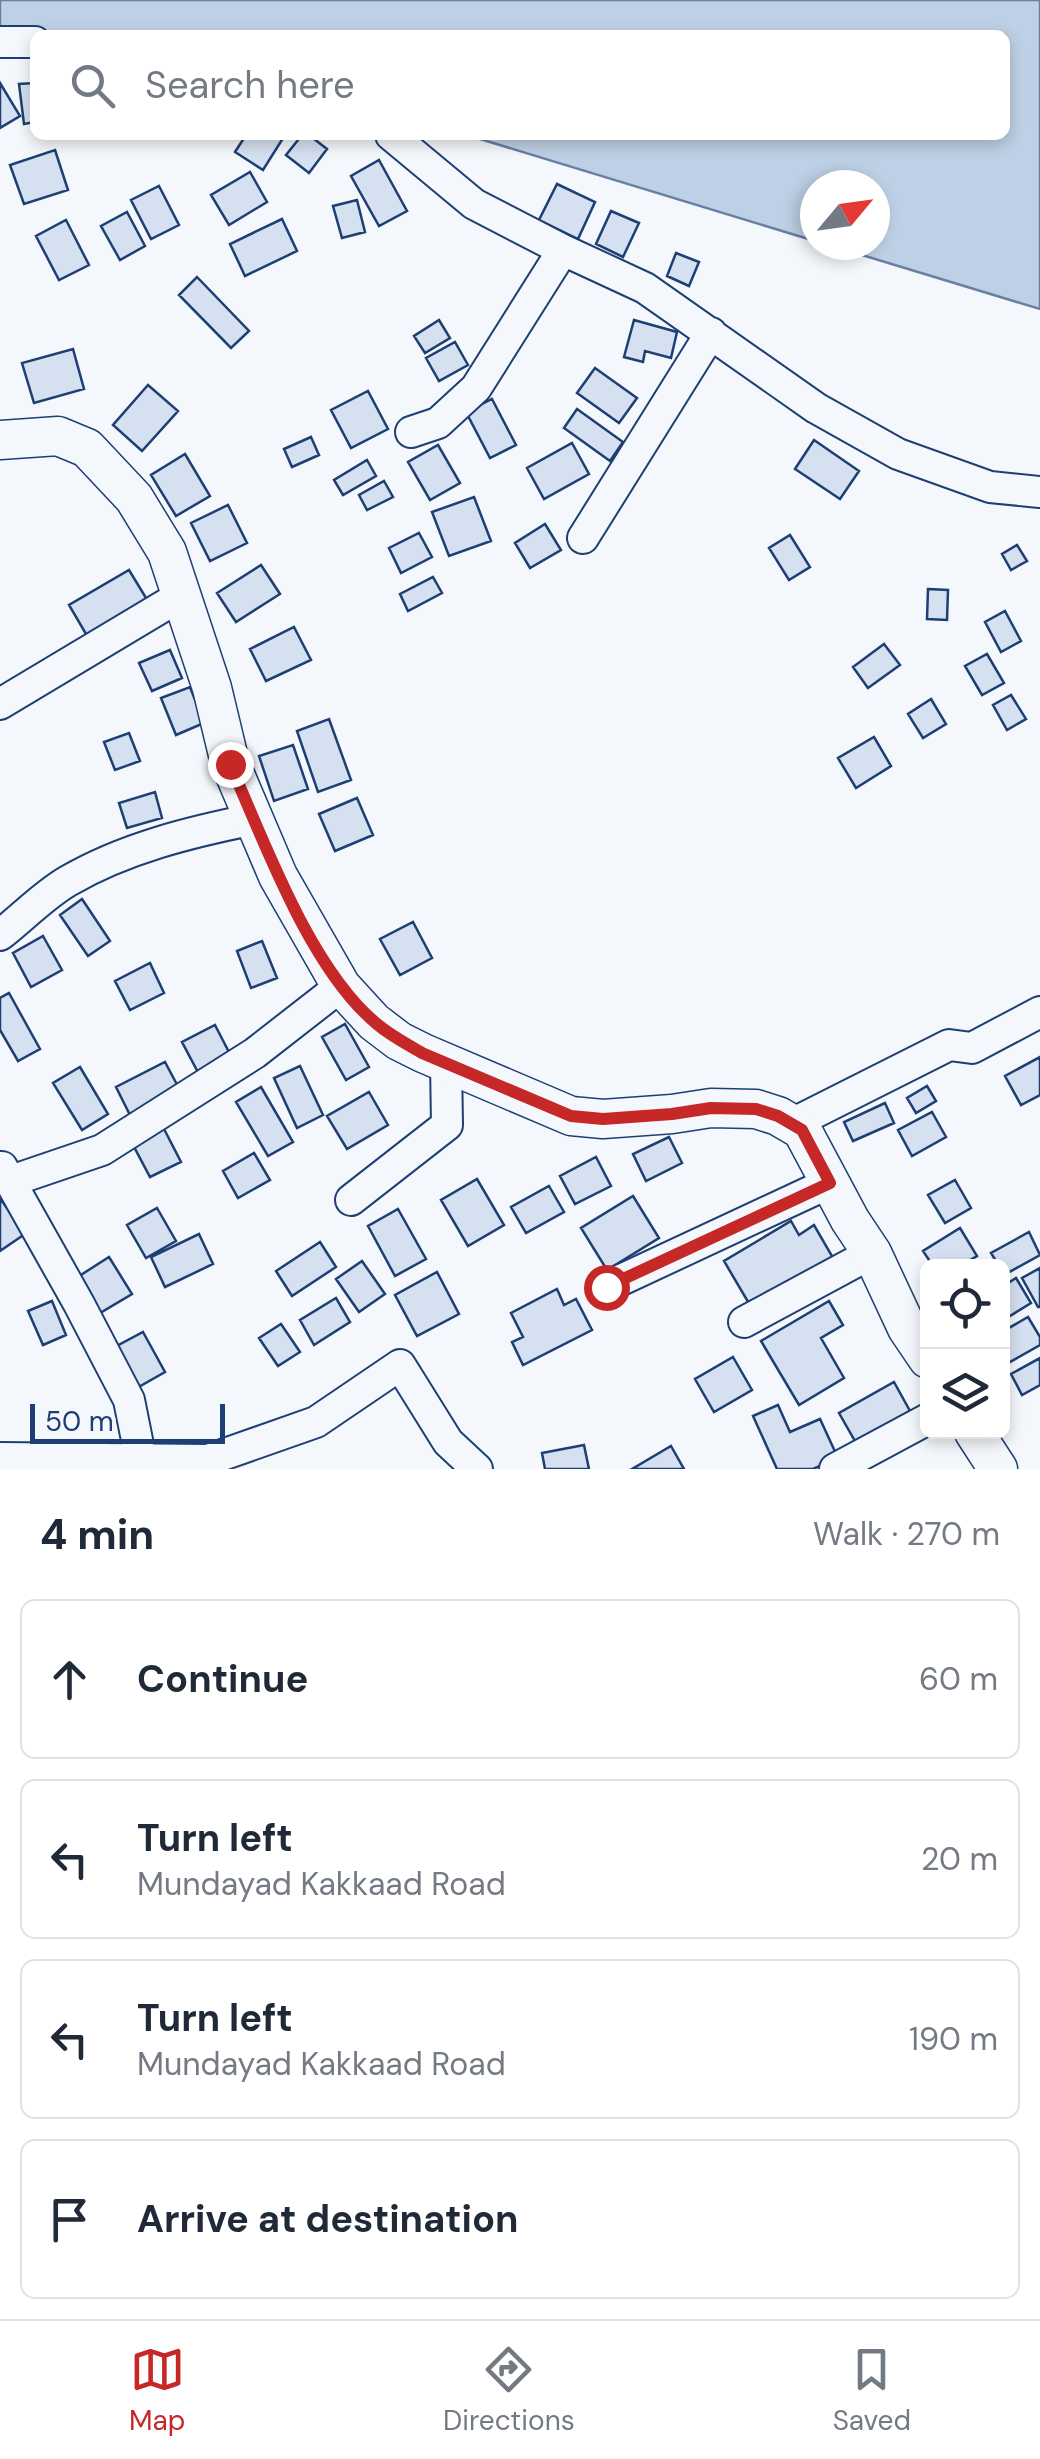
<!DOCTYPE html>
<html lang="en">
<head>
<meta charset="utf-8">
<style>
	:root { --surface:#fff; --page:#f6f6f7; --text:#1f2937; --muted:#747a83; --line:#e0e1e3; --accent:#c62828 }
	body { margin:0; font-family:"DM Sans",sans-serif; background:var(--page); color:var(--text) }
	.controls { position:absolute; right:30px; bottom:30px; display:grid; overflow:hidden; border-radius:15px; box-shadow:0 5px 15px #0003 }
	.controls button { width:90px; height:90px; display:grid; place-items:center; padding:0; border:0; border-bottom:2px solid var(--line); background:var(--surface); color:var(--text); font:50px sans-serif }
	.compass { position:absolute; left:800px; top:170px; width:90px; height:90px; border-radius:50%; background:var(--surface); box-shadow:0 5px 15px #0003; rotate:61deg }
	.scale { position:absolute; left:30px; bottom:25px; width:195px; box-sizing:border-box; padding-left:10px; border:5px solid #1d3f73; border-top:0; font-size:28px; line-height:35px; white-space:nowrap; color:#1d3f73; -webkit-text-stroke:8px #f4f7fb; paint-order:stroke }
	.stop { position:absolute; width:30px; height:30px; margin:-22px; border:8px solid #c62828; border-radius:50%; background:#fff }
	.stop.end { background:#c62828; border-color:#fff; box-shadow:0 2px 10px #0008 }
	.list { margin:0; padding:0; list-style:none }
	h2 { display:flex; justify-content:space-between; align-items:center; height:130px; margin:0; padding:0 40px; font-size:42px }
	h2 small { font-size:32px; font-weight:400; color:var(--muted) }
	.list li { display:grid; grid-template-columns:65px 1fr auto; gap:30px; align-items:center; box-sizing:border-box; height:160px; margin:0 20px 20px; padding:0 20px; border:2px solid var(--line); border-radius:15px }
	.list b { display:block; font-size:38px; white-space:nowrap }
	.list p { margin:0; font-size:32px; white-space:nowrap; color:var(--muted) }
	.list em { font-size:32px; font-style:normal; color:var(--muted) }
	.icon { flex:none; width:55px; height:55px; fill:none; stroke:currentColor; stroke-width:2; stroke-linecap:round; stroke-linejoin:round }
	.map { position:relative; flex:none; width:1040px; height:1469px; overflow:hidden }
	.search { position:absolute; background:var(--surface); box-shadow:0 5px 15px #0003; left:30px; right:30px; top:30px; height:110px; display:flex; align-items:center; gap:25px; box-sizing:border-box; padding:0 35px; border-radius:15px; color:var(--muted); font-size:38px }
	.sheet { height:850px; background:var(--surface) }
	nav { display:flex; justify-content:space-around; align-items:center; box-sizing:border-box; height:140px; border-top:2px solid var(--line); background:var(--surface); font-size:28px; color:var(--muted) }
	nav a { display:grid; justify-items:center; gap:5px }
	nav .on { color:var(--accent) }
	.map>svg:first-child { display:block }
	.water { fill:#bed0e5; stroke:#687fa3; stroke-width:2.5 }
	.building { fill:#d5e0f0; stroke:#1d3f73; stroke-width:2.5 }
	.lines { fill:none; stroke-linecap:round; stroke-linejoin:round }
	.minor-casing { stroke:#1d3f73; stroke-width:34 }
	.major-casing { stroke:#1d3f73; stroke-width:41 }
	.minor { stroke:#f4f7fb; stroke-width:30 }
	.major { stroke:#f4f7fb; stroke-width:38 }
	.route { stroke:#c62828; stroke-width:12 }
</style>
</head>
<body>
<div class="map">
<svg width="1040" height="1469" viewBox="0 0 1040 1469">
	<rect width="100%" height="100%" fill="#f4f7fb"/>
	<path class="water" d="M0,0H1040V309L829,245H875V185H815V241L467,135H1005V35H139L127,32L0,34Z"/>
	<path class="building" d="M0,83L20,116L0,128Z
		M35,83V122L24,124L19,84Z
		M246,135H285L263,170L235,152Z
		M302,135H309L327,149L309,173L286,155Z
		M55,150L68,190L24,204L10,165Z
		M379,160L407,211L379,226L351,176Z
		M250,172L267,202L229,225L211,195Z
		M557,184L595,202L578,239L539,220Z
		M159,186L179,225L151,239L131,200Z
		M357,200L365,232L342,238L333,206Z
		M611,211L639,223L623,257L596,244Z
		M127,212L145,246L120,260L101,226Z
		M282,219L297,251L245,276L230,244Z
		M66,220L89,265L59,280L36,236Z
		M676,253L699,262L689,286L667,276Z
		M197,277L249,331L231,348L179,295Z
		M439,320L450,338L425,353L414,336Z
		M634,320L677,332L671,358L645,351L643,362L624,357Z
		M455,342L468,365L439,381L426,358Z
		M73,349L84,389L34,403L22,363Z
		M595,368L637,398L619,423L577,393Z
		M148,385L178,411L142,451L113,425Z
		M368,391L388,429L351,448L331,410Z
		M492,399L516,445L490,458L466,412Z
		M577,409L623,442L610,461L564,428Z
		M311,437L319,455L292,467L284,449Z
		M814,440L859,471L840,499L795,469Z
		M572,443L589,474L544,499L527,468Z
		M438,445L460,483L430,500L408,462Z
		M185,454L210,496L176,516L151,475Z
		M367,460L376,476L343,495L334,480Z
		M384,481L393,497L367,510L359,495Z
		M474,497L491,541L449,556L432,512Z
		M228,505L247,543L210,561L191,523Z
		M545,524L561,550L530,568L515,543Z
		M419,533L432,557L401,573L389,548Z
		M790,535L810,567L789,580L769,548Z
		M1017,545L1027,561L1011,570L1002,554Z
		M261,565L280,594L236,622L217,593Z
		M129,570L154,611L93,646L69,605Z
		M433,577L442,593L408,611L400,594Z
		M928,589L948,590L947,620L927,619Z
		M1005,611L1021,641L1001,652L985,622Z
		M294,627L311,660L266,681L250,649Z
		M884,644L900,665L868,688L853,667Z
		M170,650L182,678L152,691L139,663Z
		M987,654L1004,683L982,695L965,666Z
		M190,687L204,723L176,735L161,698Z
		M1011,695L1026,719L1007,730L993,705Z
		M931,699L946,724L923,738L908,714Z
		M329,719L351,780L318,792L297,731Z
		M129,733L140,761L115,770L104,742Z
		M874,737L891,766L856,788L838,758Z
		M293,745L308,789L274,801L259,756Z
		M155,792L162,818L127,828L119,803Z
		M357,798L373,835L335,851L319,814Z
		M82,899L110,941L88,956L60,915Z
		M413,922L432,958L400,975L380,939Z
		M43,936L62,970L31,987L13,953Z
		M262,941L277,978L251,988L237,951Z
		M150,963L164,993L130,1010L115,981Z
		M9,993L40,1049L18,1061L0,1030V998Z
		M345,1024L369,1067L346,1080L322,1037Z
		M215,1025L233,1060L200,1076L182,1042Z
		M1040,1057V1095L1021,1105L1005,1076Z
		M165,1062L182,1094L132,1119L116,1087Z
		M300,1066L323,1115L297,1128L274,1078Z
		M80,1067L108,1114L82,1130L53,1083Z
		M927,1086L936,1101L916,1113L907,1098Z
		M261,1087L293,1142L268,1156L236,1102Z
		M369,1092L388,1125L347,1149L327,1116Z
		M885,1103L894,1123L853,1141L844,1122Z
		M932,1112L946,1137L912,1156L898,1130Z
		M163,1127L181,1162L150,1177L132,1143Z
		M669,1137L682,1163L646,1181L633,1154Z
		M254,1153L270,1180L238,1198L223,1171Z
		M596,1157L611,1186L575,1204L560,1176Z
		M477,1179L504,1225L468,1246L441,1200Z
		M955,1180L971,1208L945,1223L928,1195Z
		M549,1186L564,1212L526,1233L511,1207Z
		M633,1196L659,1238L607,1270L581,1228Z
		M0,1198L25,1234L0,1251Z
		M157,1208L176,1241L146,1258L127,1225Z
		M398,1209L426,1259L395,1276L368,1226Z
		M791,1221L799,1235L814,1225L836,1263L754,1312L724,1261Z
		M960,1228L977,1256L960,1266H933L923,1251Z
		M1029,1232L1040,1255L1004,1275L1002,1266H999L991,1253Z
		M199,1234L213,1264L165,1287L151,1257Z
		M320,1242L336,1267L292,1296L276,1271Z
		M109,1257L132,1294L95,1316L73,1280Z
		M362,1261L385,1294L359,1312L336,1279Z
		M1040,1268V1307H1038L1022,1278Z
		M437,1272L459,1314L417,1336L395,1295Z
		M1016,1278L1031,1303L1002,1321V1287Z
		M557,1289L564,1305L576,1299L592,1330L523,1365L512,1342L523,1337L511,1313Z
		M336,1298L350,1322L314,1345L300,1320Z
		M52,1301L66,1335L43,1345L28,1311Z
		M829,1301L843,1325L821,1338L844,1378L799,1405L761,1341Z
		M1028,1317L1040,1337V1345L1003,1366L1002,1332Z
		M281,1324L300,1352L278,1366L259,1338Z
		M143,1332L165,1372L135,1389L113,1348Z
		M733,1357L752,1390L714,1412L695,1379Z
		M1040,1358V1385L1022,1395L1011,1374Z
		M894,1382L910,1411L855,1441L839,1413Z
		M778,1405L790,1432L820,1419L838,1458L813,1469H777L753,1416Z
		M584,1445L589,1469H545L542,1453Z
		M671,1446L684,1469H632Z"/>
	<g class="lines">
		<g class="minor-casing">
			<path id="minor" d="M0,42H35
				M391,135L474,204L563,250L645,288L816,408L898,454L990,487L1040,492
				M411,432L438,423L476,388L563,250
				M583,538L711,333
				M0,704L182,595
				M0,935C22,918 44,895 68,881C125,848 190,832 255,819
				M792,1124L949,1045L972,1048L1040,1012
				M2,1167L79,1304L129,1400L141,1460
				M11,1181L102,1150L255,1053L341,986
				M351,1200L447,1125L446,1063
				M606,1287L829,1183
				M744,1322L872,1253
				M0,1458L208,1460L316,1422L400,1365L448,1442L477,1469
				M835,1469L928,1419"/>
		</g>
		<g class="major-casing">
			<path id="major" d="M0,440L58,436L87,448L134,498L167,552L212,688L230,763L278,876L341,986L374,1022L399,1041L423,1053L571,1116L603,1119L672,1114L711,1108L756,1109L778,1116L802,1130L850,1220L872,1253L907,1328L928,1359
				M974,1432L998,1469"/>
		</g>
		<use href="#minor" class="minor"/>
		<use href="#major" class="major"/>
	</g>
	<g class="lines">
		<path class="route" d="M230,764C265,843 310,969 377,1024C391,1036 407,1044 422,1053L571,1116L603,1119L672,1114L711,1108L756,1109L778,1116L802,1130L830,1183L606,1287"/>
	</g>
</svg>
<div class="controls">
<button><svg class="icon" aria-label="locate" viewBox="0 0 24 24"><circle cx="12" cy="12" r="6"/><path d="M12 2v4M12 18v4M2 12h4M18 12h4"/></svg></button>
<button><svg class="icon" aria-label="layers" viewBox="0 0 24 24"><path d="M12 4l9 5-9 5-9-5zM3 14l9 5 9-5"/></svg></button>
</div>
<svg class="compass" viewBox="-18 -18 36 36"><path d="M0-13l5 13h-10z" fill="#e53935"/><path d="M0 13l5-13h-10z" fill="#747a83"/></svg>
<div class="scale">50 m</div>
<div class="stop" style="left:606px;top:1287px"></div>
<div class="stop end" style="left:230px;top:764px"></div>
<div class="search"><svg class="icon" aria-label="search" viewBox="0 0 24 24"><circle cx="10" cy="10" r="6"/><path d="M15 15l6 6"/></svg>Search here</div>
</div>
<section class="sheet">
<h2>4 min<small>Walk · 270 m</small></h2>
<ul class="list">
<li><svg class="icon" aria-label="ahead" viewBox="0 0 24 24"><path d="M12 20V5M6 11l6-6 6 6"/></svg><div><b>Continue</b></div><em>60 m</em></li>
<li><svg class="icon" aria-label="left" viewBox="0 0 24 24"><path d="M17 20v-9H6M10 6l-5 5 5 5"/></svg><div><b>Turn left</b><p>Mundayad Kakkaad Road</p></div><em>20 m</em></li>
<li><svg class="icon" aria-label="left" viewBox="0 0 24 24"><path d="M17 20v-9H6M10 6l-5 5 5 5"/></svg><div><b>Turn left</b><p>Mundayad Kakkaad Road</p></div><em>190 m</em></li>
<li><svg class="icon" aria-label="arrive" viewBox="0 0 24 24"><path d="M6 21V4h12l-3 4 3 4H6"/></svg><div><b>Arrive at destination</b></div></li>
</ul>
</section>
<nav>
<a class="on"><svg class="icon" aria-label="map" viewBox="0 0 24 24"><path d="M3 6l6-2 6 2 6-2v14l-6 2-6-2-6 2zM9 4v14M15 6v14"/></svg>Map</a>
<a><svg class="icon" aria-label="directions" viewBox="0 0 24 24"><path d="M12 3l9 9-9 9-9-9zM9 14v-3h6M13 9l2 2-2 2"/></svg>Directions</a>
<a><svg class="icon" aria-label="saved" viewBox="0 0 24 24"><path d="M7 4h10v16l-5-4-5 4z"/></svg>Saved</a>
</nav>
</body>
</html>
